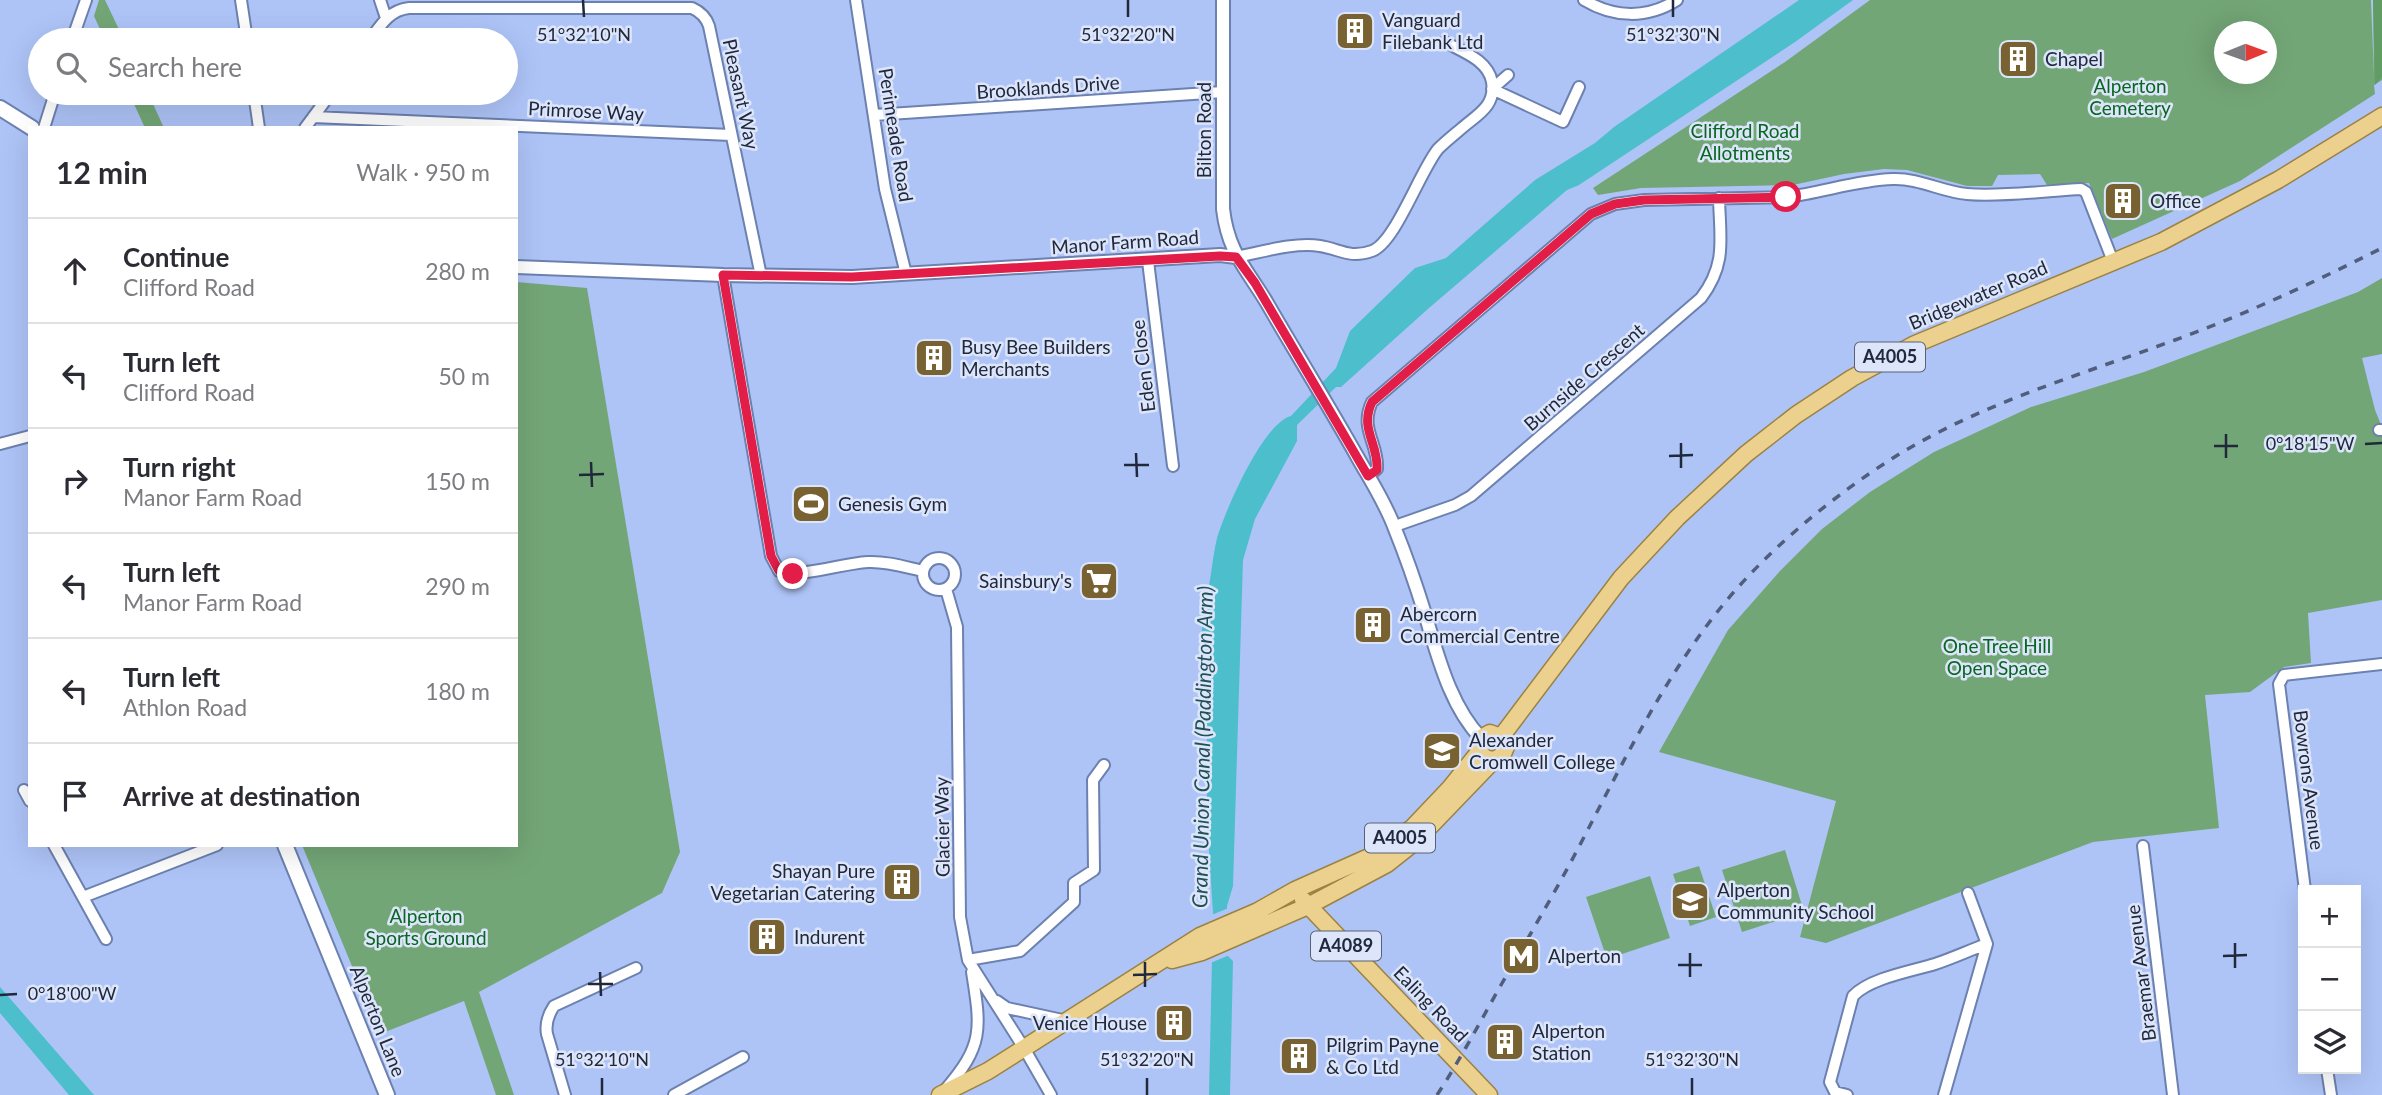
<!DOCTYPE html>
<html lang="en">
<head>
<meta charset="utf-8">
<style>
	:root { --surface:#fff; --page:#f2f2f3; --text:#2b2b33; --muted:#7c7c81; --line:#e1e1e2 }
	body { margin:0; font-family:Lato,sans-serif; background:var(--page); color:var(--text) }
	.controls { position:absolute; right:21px; bottom:21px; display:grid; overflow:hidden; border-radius:0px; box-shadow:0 7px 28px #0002 }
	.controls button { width:63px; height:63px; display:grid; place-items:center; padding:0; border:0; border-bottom:2px solid var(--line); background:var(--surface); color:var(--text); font:35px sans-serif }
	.compass { position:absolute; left:2214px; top:21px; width:63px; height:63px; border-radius:50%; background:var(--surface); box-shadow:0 7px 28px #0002; rotate:89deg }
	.stop { position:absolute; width:21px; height:21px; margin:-16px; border:5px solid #e11d48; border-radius:50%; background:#fff }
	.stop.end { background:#e11d48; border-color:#fff; box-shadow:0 2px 7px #0008 }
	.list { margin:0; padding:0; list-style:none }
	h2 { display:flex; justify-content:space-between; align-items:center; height:91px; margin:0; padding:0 28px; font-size:30px }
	h2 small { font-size:23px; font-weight:400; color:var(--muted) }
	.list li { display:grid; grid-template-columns:46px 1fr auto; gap:21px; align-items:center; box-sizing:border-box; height:105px; padding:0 28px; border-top:2px solid var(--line) }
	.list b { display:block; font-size:26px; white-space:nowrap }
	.list p { margin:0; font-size:23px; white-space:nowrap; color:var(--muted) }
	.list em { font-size:23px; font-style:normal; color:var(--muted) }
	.icon { flex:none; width:38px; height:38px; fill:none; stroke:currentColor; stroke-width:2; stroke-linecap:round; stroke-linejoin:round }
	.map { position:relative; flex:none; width:2382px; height:1095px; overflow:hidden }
	.search { position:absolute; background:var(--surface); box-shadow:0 7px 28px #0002; left:28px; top:28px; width:490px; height:77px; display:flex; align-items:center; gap:18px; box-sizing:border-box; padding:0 24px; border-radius:38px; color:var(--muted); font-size:26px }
	.panel { position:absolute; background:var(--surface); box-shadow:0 7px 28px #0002; left:28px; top:126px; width:490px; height:721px; border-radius:0px }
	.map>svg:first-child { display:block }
	.green { fill:#73a676; fill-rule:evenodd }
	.forest { fill:#619c65 }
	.water { fill:#4dbecb }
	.pier { fill:#aec4f7 }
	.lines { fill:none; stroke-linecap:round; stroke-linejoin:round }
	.minor-casing { stroke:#6c81af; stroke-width:14 }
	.tertiary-casing { stroke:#6c81af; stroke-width:16 }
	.secondary-casing { stroke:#6c81af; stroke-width:18 }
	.primary-casing { stroke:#9c8241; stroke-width:19 }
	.minor { stroke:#fff; stroke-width:10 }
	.tertiary { stroke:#fff; stroke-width:12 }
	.secondary { stroke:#fff; stroke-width:14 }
	.primary { stroke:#ecd18e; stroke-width:16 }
	.rail { stroke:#505e7c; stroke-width:3.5; stroke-dasharray:9 9; stroke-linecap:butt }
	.route { stroke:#e11d48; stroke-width:9 }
	.ticks { fill:none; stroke:#20293c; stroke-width:2.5 }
	.labels { text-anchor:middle; stroke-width:5; stroke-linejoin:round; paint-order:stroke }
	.shield { fill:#dce5fa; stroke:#586175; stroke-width:2 }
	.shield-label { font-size:18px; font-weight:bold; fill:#20293c }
	.poi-label { font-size:19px; fill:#20293c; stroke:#dce5fa; text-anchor:start }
	.park-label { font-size:19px; fill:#08661f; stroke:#dce5fa }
	.street-label { font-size:19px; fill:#20293c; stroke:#dce5fa }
	.water-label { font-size:21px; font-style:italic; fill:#205156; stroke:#dce5fa }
	.ticks-label { font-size:18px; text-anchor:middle; fill:#20293c; stroke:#dce5fa; stroke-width:5; stroke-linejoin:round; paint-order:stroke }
</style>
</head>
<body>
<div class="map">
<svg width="2382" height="1095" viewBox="0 0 2382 1095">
	<rect width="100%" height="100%" fill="#aec4f7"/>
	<path class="green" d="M99,0H105L124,40H105L94,16Z
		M1870,0H2371L2374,76L2373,0H2382V80L2374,85L2375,94L2240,181L2112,239L2089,183L2047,185L2040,174L1998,175L1992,186H1967L1907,170L1884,169L1844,174L1793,185L1641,188L1598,195L1593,188L1785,62ZM2224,32H2266V74H2224Z
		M129,93H148L164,128H145Z
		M2382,278V354L2362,358L2375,410L2382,427V600L2308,613L2311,663L2284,667L2250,692L2205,695L2219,828L2093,842L1826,943L1800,937L1836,801L1659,752L1728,630L1780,571L1822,529L1870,492L1934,452L2031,407L2144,372L2358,292Z
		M516,282L587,288L680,852L662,893L479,992L514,1095H496L464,1001L380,1034L302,845H516Z
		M1785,850L1804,912L1742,932L1722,870Z
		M1699,866L1716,917L1690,926L1673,874Z
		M1650,876L1670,938L1607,959L1586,897Z"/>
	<path class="forest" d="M2373,0H2382V77L2375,85Z"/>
	<path class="water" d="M1799,0H1853L1795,42L1579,185L1567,190L1429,308L1341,387H1336L1297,425V441L1255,519L1243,560L1233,886L1227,906L1228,956L1233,961L1230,1095H1209L1213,913L1207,819V726L1202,718V613C1211,589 1211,563 1217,538C1225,511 1263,423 1291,416L1336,368L1350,331L1415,268L1446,258L1535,180L1595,143L1614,127Z
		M0,987L94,1095H69L0,1013Z"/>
	<path class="pier" d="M1231,907L1232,954L1208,964L1209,916Z"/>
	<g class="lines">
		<g class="minor-casing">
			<path id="minor" d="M241,0L247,40
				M380,0L386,18
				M856,0L885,189L906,274
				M1584,0C1614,18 1647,19 1677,0
				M72,40L86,0
				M370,40C380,26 389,10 409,8H692C701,12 706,17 709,26L761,276
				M1508,75L1492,89L1563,122L1579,87
				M254,93L259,128
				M874,115L1223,92
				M313,117L731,135
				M44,128L55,93
				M305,128L331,93
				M1236,257C1262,252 1294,242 1320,246C1340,249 1349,259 1372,251C1395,243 1420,171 1438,149C1445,142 1455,134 1462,128C1477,115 1496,106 1492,82C1488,60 1463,52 1445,42
				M1148,261L1173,466
				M723,275L771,556L779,571C808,577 838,564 868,562C886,561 905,567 923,571
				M2379,430H2382
				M0,444L30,436
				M1368,476L1377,469C1379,444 1359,429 1372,402L1591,214L1615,204L1644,200L1786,197C1822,193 1856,180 1893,179C1919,178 1942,192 1967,194C2001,197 2046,191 2081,189L2086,192L2114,264
				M1395,526L1455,505L1471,496L1701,298C1727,264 1720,239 1719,198
				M923 574a16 16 0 1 1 32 0a16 16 0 1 1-32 0Z
				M946,589L957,627L960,917L968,960L1024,1048L1051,1095
				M24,790L30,801
				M54,845L106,939
				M2143,846L2173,1095
				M2305,890L2279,684L2284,675L2382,664
				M1968,893L1987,944
				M83,897L217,845
				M968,960L1020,951L1074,902V883L1094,870L1093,780L1104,765
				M997,1001L1007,1008L1067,1021
				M2327,1069L2331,1095
				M945,1090C984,1045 981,1029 972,972
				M565,1095L547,1034C545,1023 548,1015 554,1006L636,968
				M674,1095L743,1057
				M1847,1095L1835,1092L1830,1082L1853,996C1870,978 1912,971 1935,964C1953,958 1970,950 1987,944L1944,1095"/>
		</g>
		<g class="tertiary-casing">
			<path id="tertiary" d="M1223,0V209C1228,252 1246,268 1267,303C1297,355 1329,406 1358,458C1371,481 1386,504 1395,529C1406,556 1416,585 1425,614C1438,656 1450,706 1481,738
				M516,267L723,275L852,277L1220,255L1236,257"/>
		</g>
		<g class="secondary-casing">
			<path id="secondary" d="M0,108L32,128
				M285,845L387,1095"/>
		</g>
		<g class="primary-casing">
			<path id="primary" d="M1501,737L1621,578L1677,518L1746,454L1796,415L1852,378L1913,345L2161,242L2278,180L2382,116
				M1303,900L1489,1095
				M1172,960L1202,952L1308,906L1387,864L1416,841L1494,760L1502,756L1506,747L1503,738L1490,733L1481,738L1478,747L1484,758L1494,760
				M940,1095L988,1071L1200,936L1258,911L1295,890L1378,853L1412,828L1450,788L1479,752"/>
		</g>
		<use href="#minor" class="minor"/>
		<use href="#tertiary" class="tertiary"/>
		<use href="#secondary" class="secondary"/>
		<use href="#primary" class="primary"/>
		<path class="rail" d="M1437,1095C1460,1060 1480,1022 1501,985C1525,943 1550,901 1573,858C1618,773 1658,687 1718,611C1764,553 1830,498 1893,458C1979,404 2080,375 2175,340C2246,314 2315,282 2382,248"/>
	</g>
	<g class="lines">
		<path class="route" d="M793,574L779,571L771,556L723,275L852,277L1220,256L1236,257L1255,283L1368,476L1377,470C1379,444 1359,429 1372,402L1591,214L1615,204L1644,200L1786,197"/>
	</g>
	<path class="ticks" d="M583,0L584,17M1128,0V17M1673,0V17M2226,434V458M1681,443V468M2365,444L2382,443M2214,446H2238M1136,453L1137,477M1669,456L1693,455M591,462L592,487M1124,465H1149M579,475L604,474M2235,943V968M1690,953V977M2223,956L2247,955M1145,962V987M1678,965H1702M600,972L601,996M1133,975L1157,974M588,984H613M0,995L17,994M602,1078V1095M1147,1078V1095M1692,1078V1095"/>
	<defs>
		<g id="building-square" transform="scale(2.0125)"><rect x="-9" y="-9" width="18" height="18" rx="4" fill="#786232" stroke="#dce5fa"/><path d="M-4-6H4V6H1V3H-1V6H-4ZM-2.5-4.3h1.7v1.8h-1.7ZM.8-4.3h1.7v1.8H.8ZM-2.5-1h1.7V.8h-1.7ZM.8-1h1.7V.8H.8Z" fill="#fff"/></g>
		<g id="stadium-square" transform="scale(2.0125)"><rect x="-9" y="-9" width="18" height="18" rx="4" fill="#786232" stroke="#dce5fa"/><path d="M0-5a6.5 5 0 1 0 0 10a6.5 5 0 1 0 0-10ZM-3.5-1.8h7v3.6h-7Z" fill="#fff"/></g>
		<g id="supermarket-square" transform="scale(2.0125)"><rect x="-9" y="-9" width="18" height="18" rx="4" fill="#786232" stroke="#dce5fa"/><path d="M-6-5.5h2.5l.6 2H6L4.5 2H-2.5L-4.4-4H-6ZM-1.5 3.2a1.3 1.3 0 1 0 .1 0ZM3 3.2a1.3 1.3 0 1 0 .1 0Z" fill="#fff"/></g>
		<g id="university-square" transform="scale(2.0125)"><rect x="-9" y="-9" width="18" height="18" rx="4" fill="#786232" stroke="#dce5fa"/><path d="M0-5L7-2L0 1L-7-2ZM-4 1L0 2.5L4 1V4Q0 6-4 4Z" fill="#fff"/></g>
		<g id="school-square" transform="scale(2.0125)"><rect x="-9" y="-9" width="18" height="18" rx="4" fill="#786232" stroke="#dce5fa"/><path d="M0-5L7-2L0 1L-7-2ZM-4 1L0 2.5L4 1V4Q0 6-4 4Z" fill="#fff"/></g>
		<g id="metro-square" transform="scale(2.0125)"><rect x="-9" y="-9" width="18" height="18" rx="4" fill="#786232" stroke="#dce5fa"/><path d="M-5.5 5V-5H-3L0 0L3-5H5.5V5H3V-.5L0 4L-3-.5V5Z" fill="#fff"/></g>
	</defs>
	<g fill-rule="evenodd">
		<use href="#building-square" x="1355" y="31"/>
		<use href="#building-square" x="2018" y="59"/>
		<use href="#building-square" x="2123" y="201"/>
		<use href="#building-square" x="934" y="358"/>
		<use href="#stadium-square" x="811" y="504"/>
		<use href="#supermarket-square" x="1099" y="581"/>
		<use href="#building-square" x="1373" y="625"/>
		<use href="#university-square" x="1442" y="751"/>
		<use href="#building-square" x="902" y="882"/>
		<use href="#school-square" x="1690" y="901"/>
		<use href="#building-square" x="767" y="937"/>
		<use href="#metro-square" x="1521" y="956"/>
		<use href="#building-square" x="1174" y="1023"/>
		<use href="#building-square" x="1505" y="1042"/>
		<use href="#building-square" x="1299" y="1056"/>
	</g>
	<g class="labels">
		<g class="shield">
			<rect x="1855" y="342.5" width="70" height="29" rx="5"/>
			<rect x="1365" y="823.5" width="70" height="29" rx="5"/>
			<rect x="1311" y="931.5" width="70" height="29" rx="5"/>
		</g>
		<g class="shield-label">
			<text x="1890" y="363">A4005</text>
			<text x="1400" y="844">A4005</text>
			<text x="1346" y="952">A4089</text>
		</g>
		<g class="poi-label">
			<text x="1382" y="27">Vanguard<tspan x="1382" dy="22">Filebank Ltd</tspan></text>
			<text x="2045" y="66">Chapel</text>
			<text x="2150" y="208">Office</text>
			<text x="961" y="354">Busy Bee Builders<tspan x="961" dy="22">Merchants</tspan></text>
			<text x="838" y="511">Genesis Gym</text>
			<text x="1072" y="588" text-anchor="end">Sainsbury's</text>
			<text x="1400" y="621">Abercorn<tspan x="1400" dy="22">Commercial Centre</tspan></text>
			<text x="1469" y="747">Alexander<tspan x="1469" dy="22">Cromwell College</tspan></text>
			<text x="875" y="878" text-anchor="end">Shayan Pure<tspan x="875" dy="22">Vegetarian Catering</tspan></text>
			<text x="1717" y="897">Alperton<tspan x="1717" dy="22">Community School</tspan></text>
			<text x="794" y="944">Indurent</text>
			<text x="1548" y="963">Alperton</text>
			<text x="1147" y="1030" text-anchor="end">Venice House</text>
			<text x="1532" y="1038">Alperton<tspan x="1532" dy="22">Station</tspan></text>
			<text x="1326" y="1052">Pilgrim Payne<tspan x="1326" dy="22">&amp; Co Ltd</tspan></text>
		</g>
		<g class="park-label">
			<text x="2130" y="93">Alperton<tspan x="2130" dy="22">Cemetery</tspan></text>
			<text x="1745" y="138">Clifford Road<tspan x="1745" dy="22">Allotments</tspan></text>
			<text x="1997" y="653">One Tree Hill<tspan x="1997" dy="22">Open Space</tspan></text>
			<text x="426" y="923">Alperton<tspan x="426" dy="22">Sports Ground</tspan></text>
		</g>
		<g class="street-label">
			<text transform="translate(1048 87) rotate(-4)" y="7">Brooklands Drive</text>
			<text transform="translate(741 94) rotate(78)" y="7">Pleasant Way</text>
			<text transform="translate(586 111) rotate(3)" y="7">Primrose Way</text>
			<text transform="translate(1204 130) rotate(-90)" y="7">Bilton Road</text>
			<text transform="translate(896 135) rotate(81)" y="7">Perimeade Road</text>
			<text transform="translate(1125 242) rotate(-4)" y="7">Manor Farm Road</text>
			<text transform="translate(1978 295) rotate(-23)" y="7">Bridgewater Road</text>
			<text transform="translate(1143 366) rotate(-97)" y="7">Eden Close</text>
			<text transform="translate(1584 377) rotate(-41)" y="7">Burnside Crescent</text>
			<text transform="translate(2309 780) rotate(83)" y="7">Bowrons Avenue</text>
			<text transform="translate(942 827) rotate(-91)" y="7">Glacier Way</text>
			<text transform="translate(2141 973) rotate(-97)" y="7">Braemar Avenue</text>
			<text transform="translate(1431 1004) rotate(46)" y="7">Ealing Road</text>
			<text transform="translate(378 1021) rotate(68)" y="7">Alperton Lane</text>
		</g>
		<g class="water-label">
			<text transform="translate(1203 747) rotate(-89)" y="7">Grand Union Canal (Paddington Arm)</text>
		</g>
	</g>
	<g class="ticks-label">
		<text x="584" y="41">51°32'10"N</text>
		<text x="1128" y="41">51°32'20"N</text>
		<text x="1673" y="41">51°32'30"N</text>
		<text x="2310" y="450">0°18'15"W</text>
		<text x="72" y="1000">0°18'00"W</text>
		<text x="602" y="1066">51°32'10"N</text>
		<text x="1147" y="1066">51°32'20"N</text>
		<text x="1692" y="1066">51°32'30"N</text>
	</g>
</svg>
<div class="controls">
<button>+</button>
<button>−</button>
<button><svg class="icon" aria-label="layers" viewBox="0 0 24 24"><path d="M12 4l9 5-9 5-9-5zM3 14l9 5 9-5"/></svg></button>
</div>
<svg class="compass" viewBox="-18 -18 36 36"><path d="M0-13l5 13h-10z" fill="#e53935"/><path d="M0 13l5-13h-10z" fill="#7c7c81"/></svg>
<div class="stop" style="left:1786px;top:197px"></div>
<div class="stop end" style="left:793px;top:574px"></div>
<div class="search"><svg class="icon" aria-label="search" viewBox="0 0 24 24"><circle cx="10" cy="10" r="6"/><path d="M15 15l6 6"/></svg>Search here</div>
<section class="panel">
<h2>12 min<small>Walk · 950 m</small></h2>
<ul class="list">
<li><svg class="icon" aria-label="ahead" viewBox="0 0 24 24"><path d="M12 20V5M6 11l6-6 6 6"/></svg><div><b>Continue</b><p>Clifford Road</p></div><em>280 m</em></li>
<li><svg class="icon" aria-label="left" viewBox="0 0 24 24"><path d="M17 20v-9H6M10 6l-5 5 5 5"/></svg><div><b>Turn left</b><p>Clifford Road</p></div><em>50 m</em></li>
<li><svg class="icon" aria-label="right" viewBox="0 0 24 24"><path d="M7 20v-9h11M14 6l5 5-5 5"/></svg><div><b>Turn right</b><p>Manor Farm Road</p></div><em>150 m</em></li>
<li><svg class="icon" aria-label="left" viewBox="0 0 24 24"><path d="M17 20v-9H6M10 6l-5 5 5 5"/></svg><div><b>Turn left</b><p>Manor Farm Road</p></div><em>290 m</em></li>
<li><svg class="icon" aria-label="left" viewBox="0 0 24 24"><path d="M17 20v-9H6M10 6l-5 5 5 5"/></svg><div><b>Turn left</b><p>Athlon Road</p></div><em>180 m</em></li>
<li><svg class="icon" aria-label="arrive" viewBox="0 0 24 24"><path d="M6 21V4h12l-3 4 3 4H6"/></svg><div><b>Arrive at destination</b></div></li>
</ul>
</section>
</div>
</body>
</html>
